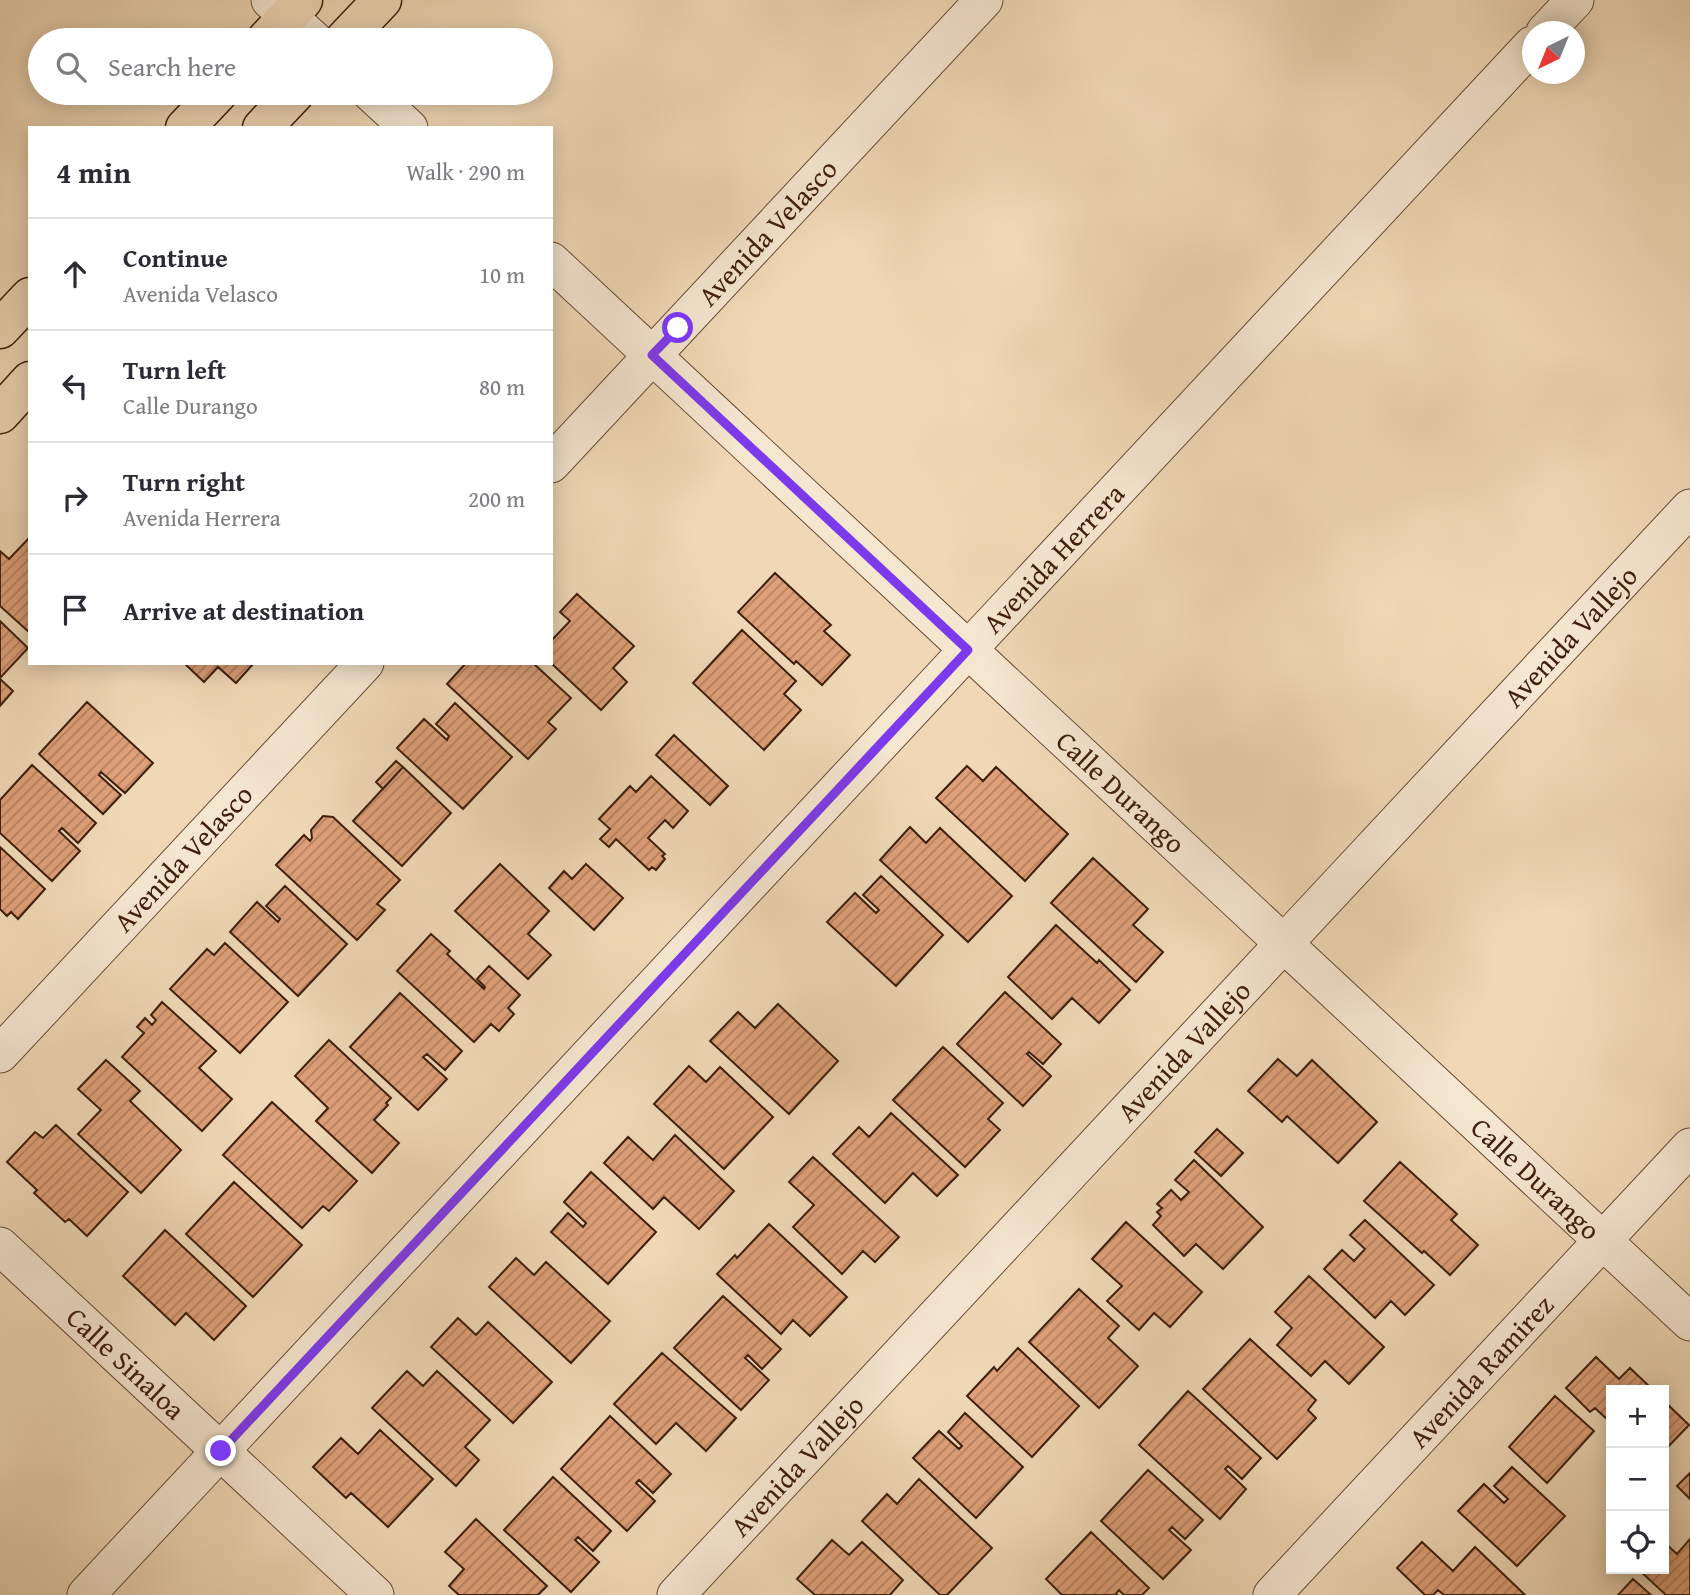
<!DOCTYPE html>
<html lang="en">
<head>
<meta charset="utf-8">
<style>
	:root { --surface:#fff; --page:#f7f7f7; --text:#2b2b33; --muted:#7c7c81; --line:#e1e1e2 }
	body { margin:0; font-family:"Gentium Book Plus",serif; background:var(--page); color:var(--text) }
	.controls { position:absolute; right:21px; bottom:21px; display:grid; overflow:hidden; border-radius:0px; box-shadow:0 4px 18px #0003 }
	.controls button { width:63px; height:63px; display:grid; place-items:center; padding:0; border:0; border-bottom:2px solid var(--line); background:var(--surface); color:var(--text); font:35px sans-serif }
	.compass { position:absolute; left:1522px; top:21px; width:63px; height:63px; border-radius:50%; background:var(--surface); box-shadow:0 4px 18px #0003; rotate:223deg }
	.stop { position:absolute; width:21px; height:21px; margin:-16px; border:5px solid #7c3aed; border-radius:50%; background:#fff }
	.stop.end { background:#7c3aed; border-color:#fff; box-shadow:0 2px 7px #0008 }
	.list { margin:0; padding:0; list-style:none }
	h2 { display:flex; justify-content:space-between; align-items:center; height:91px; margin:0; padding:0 28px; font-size:30px }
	h2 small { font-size:23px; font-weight:400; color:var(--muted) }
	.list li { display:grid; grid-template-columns:46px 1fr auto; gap:21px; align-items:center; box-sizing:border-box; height:112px; padding:0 28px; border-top:2px solid var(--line) }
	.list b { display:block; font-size:26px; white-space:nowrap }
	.list p { margin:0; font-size:23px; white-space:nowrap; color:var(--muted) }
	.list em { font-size:23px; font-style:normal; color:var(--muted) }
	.icon { flex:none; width:38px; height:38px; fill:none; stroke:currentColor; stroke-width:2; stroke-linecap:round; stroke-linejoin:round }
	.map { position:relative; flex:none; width:1690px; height:1595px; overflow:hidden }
	.search { position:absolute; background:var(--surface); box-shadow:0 4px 18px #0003; left:28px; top:28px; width:525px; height:77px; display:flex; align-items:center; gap:18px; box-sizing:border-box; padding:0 24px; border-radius:38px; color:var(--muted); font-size:26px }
	.panel { position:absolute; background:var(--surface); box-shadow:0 4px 18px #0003; left:28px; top:126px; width:525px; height:539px; border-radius:0px }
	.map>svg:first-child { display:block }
	.building { fill:url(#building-hatch); stroke:#3e1f0d; stroke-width:2 }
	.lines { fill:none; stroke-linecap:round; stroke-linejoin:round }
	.minor-casing { stroke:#6a4d37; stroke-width:39 }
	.major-casing { stroke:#3e1f0d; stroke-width:41 }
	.minor { stroke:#f5e6d0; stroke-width:37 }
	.major { stroke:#f0d8b6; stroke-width:38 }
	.route { stroke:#7c3aed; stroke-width:9 }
	.labels { text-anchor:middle; stroke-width:6; stroke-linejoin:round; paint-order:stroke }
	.street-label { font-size:28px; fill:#3e1f0d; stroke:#f5e6d0 }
</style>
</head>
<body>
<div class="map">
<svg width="1690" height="1595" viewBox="0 0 1690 1595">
	<defs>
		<pattern id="building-hatch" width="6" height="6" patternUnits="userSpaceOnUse" patternTransform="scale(1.75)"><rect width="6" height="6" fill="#dfa079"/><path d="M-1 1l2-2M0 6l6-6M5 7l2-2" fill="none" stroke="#b68262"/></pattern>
	</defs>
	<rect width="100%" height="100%" fill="#f0d8b6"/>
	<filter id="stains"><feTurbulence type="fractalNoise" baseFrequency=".00286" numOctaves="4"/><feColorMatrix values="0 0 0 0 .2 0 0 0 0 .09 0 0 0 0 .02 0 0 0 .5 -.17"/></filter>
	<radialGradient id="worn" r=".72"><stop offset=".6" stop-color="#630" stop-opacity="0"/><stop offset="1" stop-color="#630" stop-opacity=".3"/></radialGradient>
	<path class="building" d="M30,537V633L0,606V551L9,559Z
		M775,573L831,625L824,631L850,655L822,685L796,661L794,664L738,612Z
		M577,594L634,646L613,668L627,682L601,710L551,663V641L570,621L560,612Z
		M0,621L28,648L0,678Z
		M742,630L796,681L784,694L801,710L764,750L693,683Z
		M184,663H254L236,683L218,667L204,682Z
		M466,663H533L571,698L548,722L556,729L528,759L447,684Z
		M0,679L13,691L0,706Z
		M87,702L153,763L125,793L101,772L99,775L121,795L103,814L39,754Z
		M455,703L512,757L463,809L397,748L424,719L447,740L449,736L436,724Z
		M674,735L728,786L710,805L656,755Z
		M396,761L403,767L383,789L376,782Z
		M32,765L96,823L78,843L62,828L59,831L80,851L52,881L0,833V800Z
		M967,766L983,781L996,767L1068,834L1025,881L936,798Z
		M403,767L451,813L402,866L353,821Z
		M651,776L688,811L673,828L665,820L648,838L665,854L662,856L665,859L656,870L652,867L649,870L616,839L609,847L600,839L610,829L599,819L630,786L636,792Z
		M323,816L333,817L400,880L377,904L385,910L357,940L276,865L304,835L310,841L312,838L311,830Z
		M910,827L926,843L940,828L1012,896L968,942L880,860Z
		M0,847L45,889L18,919L11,912L7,916L0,909Z
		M1093,858L1148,909L1133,925L1163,952L1136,982L1051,903Z
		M500,864L549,911L528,934L551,955L528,979L455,911Z
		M586,864L623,898L594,930L549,888L564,871L572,879Z
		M881,876L943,935L896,986L827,922L855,893L876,913L879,910L863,895Z
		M285,886L347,944L298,996L230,932L257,902L278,922L280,919L266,906Z
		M1056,925L1097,963L1099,960L1130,990L1099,1023L1072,998L1052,1019L1008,977Z
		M431,934L450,951L447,954L484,989L485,987L477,979L489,966L520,995L508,1008L514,1014L499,1031L491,1024L474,1042L397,971Z
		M225,943L288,1002L240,1053L170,989L207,949L214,955Z
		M1005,992L1061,1044L1043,1064L1029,1052L1027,1054L1051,1076L1023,1106L957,1044Z
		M400,993L462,1051L445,1070L427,1054L423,1057L447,1079L418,1110L350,1047Z
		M162,1002L216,1051L199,1068L232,1099L202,1131L122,1057L144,1033L137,1027L145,1018L152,1025L156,1020L151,1015Z
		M778,1004L838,1061L789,1114L710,1041L738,1012L755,1028Z
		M329,1040L391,1098L386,1103L388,1105L374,1120L399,1143L372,1173L316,1121L328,1108L295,1076Z
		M943,1047L1003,1103L988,1119L1000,1130L965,1167L893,1100Z
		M1278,1059L1297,1076L1312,1060L1377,1122L1338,1163L1287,1116L1282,1122L1248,1091Z
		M106,1060L140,1091L130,1101L181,1150L141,1193L78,1134L101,1110L78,1089Z
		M689,1066L706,1082L720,1067L773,1117L724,1169L654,1104Z
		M272,1102L357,1181L329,1211L323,1206L302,1228L223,1155Z
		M891,1113L958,1175L937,1196L913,1173L885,1203L833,1154L859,1127L869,1137Z
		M56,1125L128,1192L87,1236L69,1219L65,1222L34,1193L37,1190L7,1162L35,1132L43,1138Z
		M1217,1129L1243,1153L1221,1176L1195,1152Z
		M675,1135L734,1191L699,1229L664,1197L653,1209L604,1163L628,1137L653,1160Z
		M813,1157L899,1237L875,1262L863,1251L842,1274L793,1227L814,1205L789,1182Z
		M1194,1160L1263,1227L1223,1269L1196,1244L1184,1256L1153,1225L1161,1216L1157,1212L1162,1208L1157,1204L1171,1190L1181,1200L1189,1192L1175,1180Z
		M1400,1162L1457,1214L1451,1220L1478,1245L1450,1275L1424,1251L1422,1253L1364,1201Z
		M591,1172L656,1232L608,1284L551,1232L568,1213L583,1227L586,1223L564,1202Z
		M234,1182L302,1245L253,1297L186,1234Z
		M1365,1220L1434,1285L1405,1315L1391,1301L1375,1318L1324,1269L1342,1250L1354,1261L1365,1249L1350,1235Z
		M1126,1222L1202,1292L1170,1327L1154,1313L1139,1330L1107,1301L1122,1286L1092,1259Z
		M769,1224L847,1297L810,1336L793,1320L781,1334L717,1274L735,1255L737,1258Z
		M165,1230L246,1306L214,1340L186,1313L175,1325L123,1276Z
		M516,1258L534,1275L546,1262L610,1321L571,1363L489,1287Z
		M1309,1276L1384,1347L1349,1384L1325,1361L1311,1376L1277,1345L1292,1328L1275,1312Z
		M1079,1289L1119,1326L1108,1338L1138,1366L1099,1408L1029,1342Z
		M723,1296L781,1349L762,1369L748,1355L745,1358L769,1380L741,1410L674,1348Z
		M458,1318L476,1335L488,1322L552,1382L513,1423L431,1347Z
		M1250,1339L1316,1400L1308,1410L1316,1418L1277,1459L1203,1389Z
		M1018,1348L1079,1406L1032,1457L967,1396L994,1367L997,1371Z
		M662,1353L736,1418L706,1451L676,1423L656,1444L614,1404Z
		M1596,1357L1619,1379L1630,1368L1653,1390H1611V1423L1595,1408L1590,1412L1566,1388Z
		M407,1371L423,1386L437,1371L490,1420L465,1447L479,1460L456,1486L372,1408Z
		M1188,1391L1261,1458L1242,1479L1228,1466L1225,1469L1246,1489L1220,1519L1139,1445Z
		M1555,1396L1594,1431L1547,1483L1509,1447Z
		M1664,1401L1689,1425L1664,1451Z
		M965,1413L1023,1467L976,1518L913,1458L939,1431L959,1449L962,1446L948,1432Z
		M610,1416L671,1474L653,1493L639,1480L636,1483L655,1501L627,1531L561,1469Z
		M380,1430L433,1479L388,1527L351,1493L346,1498L313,1467L341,1438L358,1454Z
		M1512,1467L1565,1516L1517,1566L1458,1511L1484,1484L1504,1503L1508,1499L1494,1486Z
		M1148,1470L1203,1520L1185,1539L1172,1527L1169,1530L1191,1550L1163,1579L1101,1521Z
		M1690,1473V1499L1677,1486Z
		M553,1477L611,1531L593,1551L578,1537L575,1540L599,1562L571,1592L504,1530Z
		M919,1479L992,1548L947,1595H940L862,1521L887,1494L897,1504Z
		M476,1519L547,1586L538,1595H459L449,1586L464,1569L445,1552Z
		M1091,1532L1149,1588L1142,1595H1124L1119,1590L1116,1594L1117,1595H1062L1046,1579Z
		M1690,1539V1595H1666L1638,1569H1664V1542L1677,1554Z
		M832,1540L849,1555L862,1542L903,1580L890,1595H815L797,1579Z
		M1422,1542L1453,1571L1475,1547L1525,1595H1444L1438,1590L1433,1595H1425L1397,1568Z
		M1633,1579L1651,1595H1618Z"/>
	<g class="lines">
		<g class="minor-casing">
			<g id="minor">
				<path d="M270,0L314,40"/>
				<path d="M1545,32L1575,0"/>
				<path d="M371,93L409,128"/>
				<path id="s1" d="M551,261L1690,1322"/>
				<path id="s2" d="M551,464L984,0"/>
				<path id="s3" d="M0,1054L365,663"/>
				<path id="s4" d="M0,1246L375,1595"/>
				<path id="s5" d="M86,1595L1532,45"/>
				<path id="s6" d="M676,1595L1690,508"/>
				<path id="s7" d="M1272,1595L1690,1147"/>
			</g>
		</g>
		<g class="major-casing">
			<path id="major" d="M266,40L303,0
				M344,40L382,0
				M185,128L218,93
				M262,128L295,93
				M0,329L30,297
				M0,414L30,381"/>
		</g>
		<use href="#minor" class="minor"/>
		<use href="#major" class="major"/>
	</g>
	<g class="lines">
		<path class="route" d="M221,1451L968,650L652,355L678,328"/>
	</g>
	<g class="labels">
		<g class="street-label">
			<text dy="10" stroke="none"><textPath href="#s2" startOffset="317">Avenida Velasco</textPath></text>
			<text dy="10" stroke="none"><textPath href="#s5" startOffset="1418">Avenida Herrera</textPath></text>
			<text dy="10" stroke="none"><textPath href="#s6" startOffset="1311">Avenida Vallejo</textPath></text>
			<text dy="10" stroke="none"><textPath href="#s1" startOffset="779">Calle Durango</textPath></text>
			<text dy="10" stroke="none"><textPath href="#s3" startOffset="268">Avenida Velasco</textPath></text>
			<text dy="10" stroke="none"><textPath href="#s6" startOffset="744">Avenida Vallejo</textPath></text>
			<text dy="10" stroke="none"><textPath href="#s1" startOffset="1346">Calle Durango</textPath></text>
			<text dy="10" stroke="none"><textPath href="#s4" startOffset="172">Calle Sinaloa</textPath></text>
			<text dy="10" stroke="none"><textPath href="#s7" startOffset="306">Avenida Ramirez</textPath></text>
			<text dy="10" stroke="none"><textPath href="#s6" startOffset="177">Avenida Vallejo</textPath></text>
		</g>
	</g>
	<rect width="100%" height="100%" filter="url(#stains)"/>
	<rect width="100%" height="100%" fill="url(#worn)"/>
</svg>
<div class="controls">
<button>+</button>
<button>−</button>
<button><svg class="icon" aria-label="locate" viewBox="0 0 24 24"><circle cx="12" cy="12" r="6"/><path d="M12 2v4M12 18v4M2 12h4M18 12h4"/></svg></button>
</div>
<svg class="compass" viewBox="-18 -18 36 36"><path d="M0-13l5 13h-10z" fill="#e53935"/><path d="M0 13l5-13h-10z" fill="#7c7c81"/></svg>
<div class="stop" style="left:678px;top:328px"></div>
<div class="stop end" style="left:221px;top:1451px"></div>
<div class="search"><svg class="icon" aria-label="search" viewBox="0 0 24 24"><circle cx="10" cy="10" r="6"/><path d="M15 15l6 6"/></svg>Search here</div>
<section class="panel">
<h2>4 min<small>Walk · 290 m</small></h2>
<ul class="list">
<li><svg class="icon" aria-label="ahead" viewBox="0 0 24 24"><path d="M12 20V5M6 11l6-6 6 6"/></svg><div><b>Continue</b><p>Avenida Velasco</p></div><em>10 m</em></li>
<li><svg class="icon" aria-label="left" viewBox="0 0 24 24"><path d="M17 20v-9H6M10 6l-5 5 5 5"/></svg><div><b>Turn left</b><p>Calle Durango</p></div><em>80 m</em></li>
<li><svg class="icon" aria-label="right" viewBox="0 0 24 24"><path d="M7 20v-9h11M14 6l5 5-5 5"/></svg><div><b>Turn right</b><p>Avenida Herrera</p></div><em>200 m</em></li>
<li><svg class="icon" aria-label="arrive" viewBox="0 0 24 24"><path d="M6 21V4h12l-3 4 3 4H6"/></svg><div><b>Arrive at destination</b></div></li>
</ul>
</section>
</div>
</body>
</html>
